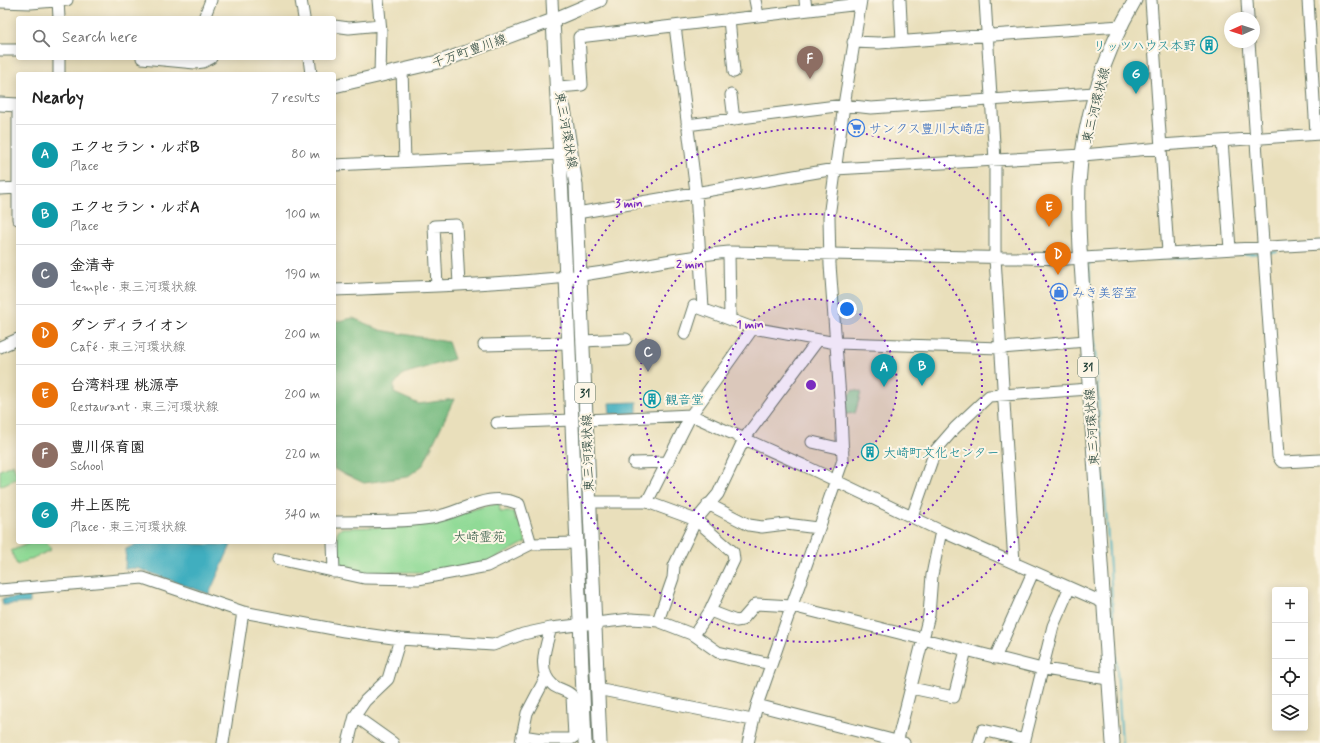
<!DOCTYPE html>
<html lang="en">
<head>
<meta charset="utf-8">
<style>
	:root { --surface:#fff; --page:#f2f2f2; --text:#222; --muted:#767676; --line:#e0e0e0; --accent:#2563eb }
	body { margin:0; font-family:Mynerve,"Klee One",sans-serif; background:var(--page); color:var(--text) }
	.controls { position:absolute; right:12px; bottom:12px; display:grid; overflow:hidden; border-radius:4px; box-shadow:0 2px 10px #0003 }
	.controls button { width:36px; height:36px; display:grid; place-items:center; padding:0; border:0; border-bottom:1px solid var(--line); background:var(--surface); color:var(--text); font:20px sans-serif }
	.compass { position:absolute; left:1224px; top:12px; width:36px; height:36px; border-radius:50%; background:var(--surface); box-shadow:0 2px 10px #0003; rotate:267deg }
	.you { position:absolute; left:847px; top:309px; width:14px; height:14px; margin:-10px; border:3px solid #fff; border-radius:50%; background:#1a73e8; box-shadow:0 0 0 6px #1a73e833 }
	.badge { display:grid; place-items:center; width:26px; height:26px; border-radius:50%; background:var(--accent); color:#fff; font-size:13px; font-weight:700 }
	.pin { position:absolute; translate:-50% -33px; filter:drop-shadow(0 1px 2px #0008) }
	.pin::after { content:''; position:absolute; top:21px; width:14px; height:12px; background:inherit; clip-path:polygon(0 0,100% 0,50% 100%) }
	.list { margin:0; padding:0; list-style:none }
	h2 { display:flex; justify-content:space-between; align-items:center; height:52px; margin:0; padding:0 16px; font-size:17px }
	h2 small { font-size:13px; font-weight:400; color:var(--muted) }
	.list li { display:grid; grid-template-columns:26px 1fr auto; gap:12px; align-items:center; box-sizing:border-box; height:60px; padding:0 16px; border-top:1px solid var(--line) }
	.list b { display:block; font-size:15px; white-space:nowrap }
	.list p { margin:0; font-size:13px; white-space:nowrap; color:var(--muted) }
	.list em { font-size:13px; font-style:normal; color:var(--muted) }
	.icon { flex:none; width:22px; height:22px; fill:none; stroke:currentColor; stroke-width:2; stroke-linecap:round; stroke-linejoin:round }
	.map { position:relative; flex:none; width:1320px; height:743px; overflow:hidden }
	.search { position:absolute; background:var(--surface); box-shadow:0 2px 10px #0003; left:16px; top:16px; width:320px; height:44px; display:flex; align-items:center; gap:10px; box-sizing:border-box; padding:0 14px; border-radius:4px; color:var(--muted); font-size:15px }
	.panel { position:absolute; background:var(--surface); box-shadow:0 2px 10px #0003; left:16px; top:72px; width:320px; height:472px; border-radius:4px }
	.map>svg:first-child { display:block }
	.green { fill:#90da96; stroke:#588c65 }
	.forest { fill:#74ba7f; stroke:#4a7c5a }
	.water { fill:#41aebf; stroke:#30767a }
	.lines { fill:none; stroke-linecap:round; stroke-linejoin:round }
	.stream { stroke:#41aebf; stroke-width:2 }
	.minor-casing { stroke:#667663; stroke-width:13 }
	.major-casing { stroke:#667663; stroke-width:15 }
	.minor { stroke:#fff; stroke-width:11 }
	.major { stroke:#fff; stroke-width:13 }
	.ring { fill:none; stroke:#7b2cbf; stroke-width:2; stroke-dasharray:2 4 }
	.labels { text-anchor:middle; stroke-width:4; stroke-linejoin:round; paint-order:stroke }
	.shield { fill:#fcf5e5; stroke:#617469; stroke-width:1 }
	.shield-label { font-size:12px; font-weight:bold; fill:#1f3d34 }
	.culture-label { font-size:13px; fill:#0d838f; stroke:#fcf5e5; text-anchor:start }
	.street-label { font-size:13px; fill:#1f3d34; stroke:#fcf5e5 }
	.shop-label { font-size:13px; fill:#366cbe; stroke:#fcf5e5; text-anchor:start }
	.park-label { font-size:13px; fill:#365c48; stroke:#fcf5e5 }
	.centre { fill:#7b2cbf; stroke:#fcf5e5; stroke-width:2 }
	.ring-label { font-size:12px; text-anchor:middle; font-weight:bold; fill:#7b2cbf; stroke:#fcf5e5; stroke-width:4; stroke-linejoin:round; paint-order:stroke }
</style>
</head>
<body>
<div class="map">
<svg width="1320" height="743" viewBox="0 0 1320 743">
	<rect width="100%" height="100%" fill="#fcf5e5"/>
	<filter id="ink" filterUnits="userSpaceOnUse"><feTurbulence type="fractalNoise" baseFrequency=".025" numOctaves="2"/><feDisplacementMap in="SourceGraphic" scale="8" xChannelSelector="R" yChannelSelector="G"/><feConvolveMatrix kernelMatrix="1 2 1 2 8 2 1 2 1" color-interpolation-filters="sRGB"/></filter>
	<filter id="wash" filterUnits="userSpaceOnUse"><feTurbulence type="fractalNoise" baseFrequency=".012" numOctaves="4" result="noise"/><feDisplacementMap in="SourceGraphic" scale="16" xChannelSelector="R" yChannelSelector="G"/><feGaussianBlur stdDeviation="0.9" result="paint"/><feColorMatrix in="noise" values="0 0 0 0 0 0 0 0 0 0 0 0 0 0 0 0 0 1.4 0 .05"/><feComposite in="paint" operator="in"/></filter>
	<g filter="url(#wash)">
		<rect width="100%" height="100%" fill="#e9dfbb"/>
		<path class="green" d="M853,390L861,392L855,413L845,414V400Z
			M13,464L18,478L0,486V470Z
			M499,502L500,512H514L516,521L520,520L526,542L489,562L423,575L419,572H389L386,574C369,576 352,575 338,564L337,532L342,528L383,527L431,522Z
			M32,542H47L51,550L17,565L11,551Z"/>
		<path class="forest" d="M353,318L380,330L448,342L454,359L403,374L394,385V393L419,404L454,399L423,465L407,477L364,483L334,469V322Z"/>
		<path class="water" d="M637,402V413L610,414L609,403Z
			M140,542H189L194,544L231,545L209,594L137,568L125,569L126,549Z
			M30,596V603L3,605L2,599Z"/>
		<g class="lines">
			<path class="stream" d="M1267,253L1277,252
				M1158,259L1261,253
				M1091,262L1089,263L1122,743"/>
		</g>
	</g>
	<g filter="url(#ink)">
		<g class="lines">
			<g class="minor-casing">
				<path id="minor" d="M58,0L59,18
					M301,0L304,18
					M378,0L381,31L380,76
					M552,0L553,20
					M755,0L758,15
					M805,0L806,10
					M900,0L902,41
					M985,0L995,160V258L1014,563
					M1151,0L1168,252
					M1247,0L1248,18
					M1308,0L1316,134
					M0,2L31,3L67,0
					M204,18L211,0
					M729,19L734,72
					M334,26L349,28L380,25
					M675,26L696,192L703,308
					M853,42L879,43L1121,26
					M1249,42L1278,456L1281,461L1284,462L1320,460
					M0,50H18
					M59,58V74
					M142,58L195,63L203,62L211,58
					M309,58L311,74
					M402,70L405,161
					M559,87L582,85L579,37L860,4
					M731,95L734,120
					M18,105V219
					M687,125L844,105L871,108L1095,93
					M1222,141L1230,249
					M1161,145L1320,134
					M334,165L559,154
					M0,189L18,188
					M577,213L835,169L1083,155L1161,148
					M729,252L730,319
					M437,286L434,226L456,225L459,285
					M334,290C412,287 490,285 567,277C621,271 674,257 729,252L1067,259L1320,244
					M685,334L694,306L753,328L836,343L1001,348L1086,341
					M583,341L626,339
					M484,345L569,343
					M0,347L18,339
					M586,420L691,415L805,466L941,531L1102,602
					M497,423L572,420
					M812,442L843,449
					M634,463L668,462
					M589,502H647L696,520L733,552L734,560L710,611
					M647,502L691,415L753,328
					M708,504L749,525L762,527L786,524L818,528
					M912,517L935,451L955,428L989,396L1089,389
					M334,522C366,521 400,523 431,518C463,513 486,490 519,504L531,544
					M333,542L334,572
					M278,559L364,578L418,579L487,566L531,544L577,543
					M0,590L143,578L243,612L344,631L400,639L493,645L523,634L551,628L631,619L647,620L658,621L694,635L718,652L771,664
					M658,621L673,578L674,566L696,520L718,494L744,439L818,340
					M694,635L710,611L736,621L742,620L756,604L792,606L1038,668L1108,679
					M995,658L1033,572
					M911,688L954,697L966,650
					M597,689L752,720
					M757,705L904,743
					M355,716L393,743
					M522,736L542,739H571L574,737L572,696C568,690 559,690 553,685C536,671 546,646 551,628
					M521,742L527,713L546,677
					M223,743L243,612
					M348,743L355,716L365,701L388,679L400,639
					M748,743L757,705L843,460L841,411L830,265L829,217L844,105L861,0
					M897,743L929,615L932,575L941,531
					M979,743L983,730L1025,740
					M1024,743L1053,626L1069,589"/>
			</g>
			<g class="major-casing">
				<path id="major" d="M553,20L566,277L585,743
					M334,86L442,61L553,20L600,0
					M0,104L18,105
					M564,108L576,185L600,743
					M1113,743L1080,248C1079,227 1078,206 1079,184C1082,123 1104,53 1135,0"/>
			</g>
			<use href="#minor" class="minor"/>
			<use href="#major" class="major"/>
		</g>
	</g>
	<circle cx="811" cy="385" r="86" fill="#7b2cbf" fill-opacity=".12"/>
	<g class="ring">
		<circle cx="811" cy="385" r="86"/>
		<circle cx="811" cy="385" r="171"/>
		<circle cx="811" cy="385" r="257"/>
	</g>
	<defs>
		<g id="building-ring" transform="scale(0.9)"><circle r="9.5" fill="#fcf5e5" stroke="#0f9aa8" stroke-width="1.5"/><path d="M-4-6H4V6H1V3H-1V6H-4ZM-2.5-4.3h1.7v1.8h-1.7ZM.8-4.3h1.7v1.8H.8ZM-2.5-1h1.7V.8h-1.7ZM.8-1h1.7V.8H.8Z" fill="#0f9aa8"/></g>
		<g id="supermarket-ring" transform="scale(0.9)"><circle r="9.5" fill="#fcf5e5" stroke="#3f7fe0" stroke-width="1.5"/><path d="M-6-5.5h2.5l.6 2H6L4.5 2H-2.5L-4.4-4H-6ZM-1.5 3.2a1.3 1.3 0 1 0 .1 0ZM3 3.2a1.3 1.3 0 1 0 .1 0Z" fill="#3f7fe0"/></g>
		<g id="shop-ring" transform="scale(0.9)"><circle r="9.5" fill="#fcf5e5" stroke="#3f7fe0" stroke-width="1.5"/><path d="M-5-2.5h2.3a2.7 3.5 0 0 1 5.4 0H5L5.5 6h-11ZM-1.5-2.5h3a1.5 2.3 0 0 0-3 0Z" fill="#3f7fe0"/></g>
	</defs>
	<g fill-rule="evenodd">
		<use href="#building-ring" x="1209" y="45"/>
		<use href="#supermarket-ring" x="856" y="128"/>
		<use href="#shop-ring" x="1059" y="292"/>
		<use href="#building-ring" x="652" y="399"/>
		<use href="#building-ring" x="870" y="452"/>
	</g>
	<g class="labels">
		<g class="shield">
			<rect x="1078" y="357" width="20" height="20" rx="3"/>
			<rect x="575" y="383" width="20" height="20" rx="3"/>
		</g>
		<g class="shield-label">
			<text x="1088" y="371">31</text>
			<text x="585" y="397">31</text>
		</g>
		<g class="culture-label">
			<text x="1196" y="50" text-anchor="end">リッツハウス本野</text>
			<text x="665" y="404">観音堂</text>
			<text x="883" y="457">大崎町文化センター</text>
		</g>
		<g class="street-label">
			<text transform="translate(469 50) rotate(-19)" y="5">千万町豊川線</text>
			<text transform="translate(1095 105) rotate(-76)" y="5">東三河環状線</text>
			<text transform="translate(567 130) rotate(80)" y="5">東三河環状線</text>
			<text transform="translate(1091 427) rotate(-94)" y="5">東三河環状線</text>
			<text transform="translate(587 453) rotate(-92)" y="5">東三河環状線</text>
		</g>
		<g class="shop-label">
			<text x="869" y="133">サンクス豊川大崎店</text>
			<text x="1072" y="297">みき美容室</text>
		</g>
		<g class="park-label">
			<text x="479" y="541">大崎霊苑</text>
		</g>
	</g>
	<circle cx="811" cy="385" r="6" class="centre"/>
	<g class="ring-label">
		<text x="629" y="207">3 min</text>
		<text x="690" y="268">2 min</text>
		<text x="750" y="328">1 min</text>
	</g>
</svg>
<div class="controls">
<button>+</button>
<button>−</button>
<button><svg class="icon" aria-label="locate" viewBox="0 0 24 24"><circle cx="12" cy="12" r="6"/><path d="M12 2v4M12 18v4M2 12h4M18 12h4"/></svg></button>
<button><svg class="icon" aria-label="layers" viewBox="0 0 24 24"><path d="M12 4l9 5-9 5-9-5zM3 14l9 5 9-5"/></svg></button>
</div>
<svg class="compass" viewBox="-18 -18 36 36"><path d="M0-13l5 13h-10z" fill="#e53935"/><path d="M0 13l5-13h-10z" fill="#767676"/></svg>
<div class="you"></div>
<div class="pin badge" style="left:884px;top:387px;background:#0f9aa8">A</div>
<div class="pin badge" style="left:922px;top:386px;background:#0f9aa8">B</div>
<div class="pin badge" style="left:648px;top:372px;background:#6b7280">C</div>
<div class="pin badge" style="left:1058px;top:275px;background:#e8710a">D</div>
<div class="pin badge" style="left:1049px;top:227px;background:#e8710a">E</div>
<div class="pin badge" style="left:810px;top:79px;background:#8d6e63">F</div>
<div class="pin badge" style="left:1136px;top:94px;background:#0f9aa8">G</div>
<div class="search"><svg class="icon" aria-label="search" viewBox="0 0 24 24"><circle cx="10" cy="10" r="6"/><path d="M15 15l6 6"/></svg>Search here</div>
<section class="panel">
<h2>Nearby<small>7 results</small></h2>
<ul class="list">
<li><span class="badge" style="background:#0f9aa8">A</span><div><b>エクセラン・ルポB</b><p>Place</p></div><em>80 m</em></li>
<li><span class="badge" style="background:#0f9aa8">B</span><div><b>エクセラン・ルポA</b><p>Place</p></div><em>100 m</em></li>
<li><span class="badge" style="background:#6b7280">C</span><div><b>金清寺</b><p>Temple · 東三河環状線</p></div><em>190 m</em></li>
<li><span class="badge" style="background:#e8710a">D</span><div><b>ダンディライオン</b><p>Café · 東三河環状線</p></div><em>200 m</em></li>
<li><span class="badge" style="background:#e8710a">E</span><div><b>台湾料理 桃源亭</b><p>Restaurant · 東三河環状線</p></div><em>200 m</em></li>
<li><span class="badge" style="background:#8d6e63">F</span><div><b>豊川保育園</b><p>School</p></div><em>220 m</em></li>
<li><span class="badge" style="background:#0f9aa8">G</span><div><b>井上医院</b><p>Place · 東三河環状線</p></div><em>340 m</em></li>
</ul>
</section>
</div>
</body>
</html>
